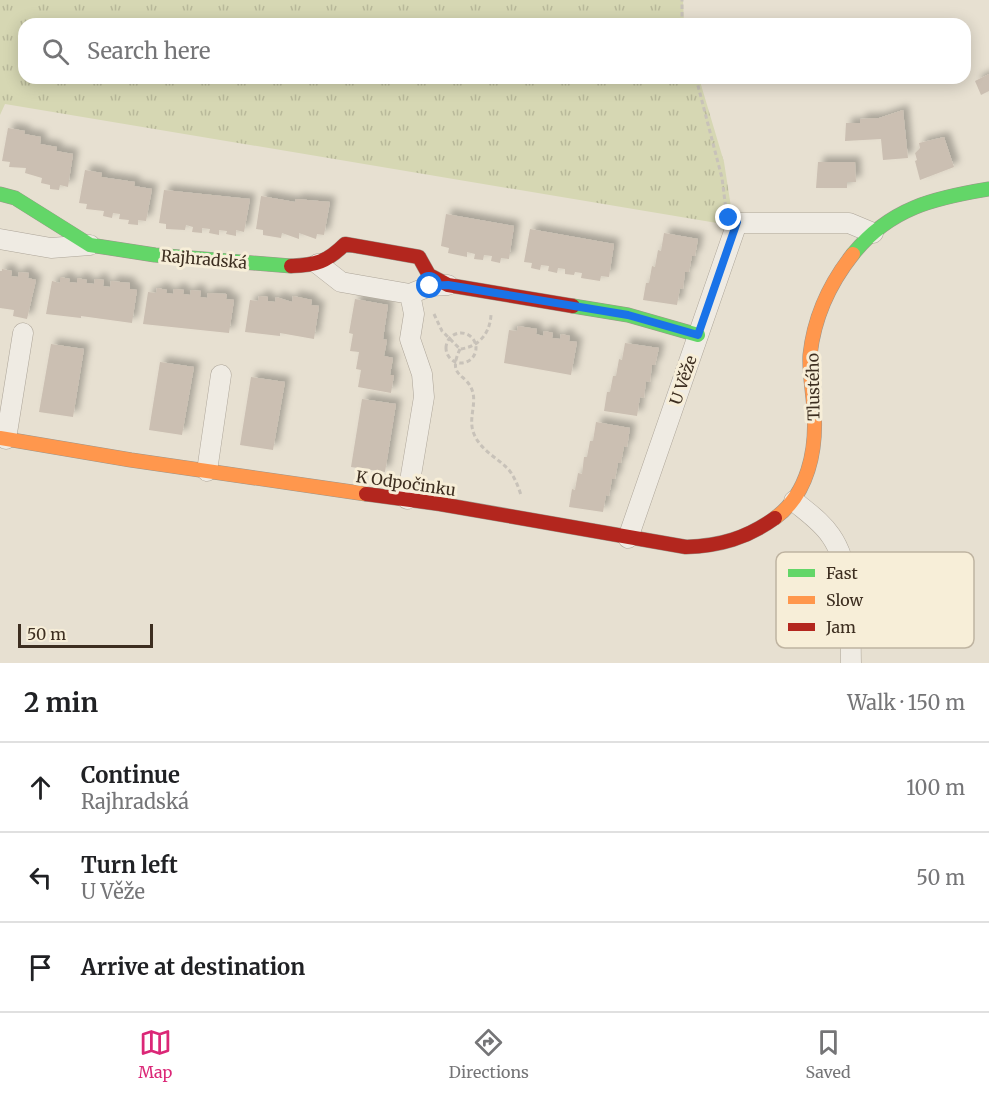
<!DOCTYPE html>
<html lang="en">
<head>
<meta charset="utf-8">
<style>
	:root { --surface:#fff; --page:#f2f2f2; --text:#202124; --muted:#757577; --line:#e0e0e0; --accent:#db2777 }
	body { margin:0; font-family:Merriweather,serif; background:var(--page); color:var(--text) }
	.scale { position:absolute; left:18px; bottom:15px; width:135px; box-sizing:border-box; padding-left:6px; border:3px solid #3d2e20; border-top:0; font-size:16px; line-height:21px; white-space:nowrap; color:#3d2e20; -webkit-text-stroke:4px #f7eed8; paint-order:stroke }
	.stop { position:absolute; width:18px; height:18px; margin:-14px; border:4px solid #1a73e8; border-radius:50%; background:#fff }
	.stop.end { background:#1a73e8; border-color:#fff; box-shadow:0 2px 6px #0008 }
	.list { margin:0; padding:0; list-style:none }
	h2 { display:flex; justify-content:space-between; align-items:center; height:78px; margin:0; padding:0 24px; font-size:26px }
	h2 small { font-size:20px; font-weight:400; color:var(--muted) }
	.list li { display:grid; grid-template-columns:39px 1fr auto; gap:18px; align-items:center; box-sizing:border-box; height:90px; padding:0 24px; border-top:2px solid var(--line) }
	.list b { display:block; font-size:22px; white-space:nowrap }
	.list p { margin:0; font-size:20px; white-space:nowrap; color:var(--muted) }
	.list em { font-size:20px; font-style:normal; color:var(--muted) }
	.icon { flex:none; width:33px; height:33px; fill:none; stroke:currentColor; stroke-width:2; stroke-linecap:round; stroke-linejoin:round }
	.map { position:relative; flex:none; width:989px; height:663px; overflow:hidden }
	.search { position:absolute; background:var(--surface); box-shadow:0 3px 15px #0003; left:18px; right:18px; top:18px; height:66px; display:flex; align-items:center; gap:15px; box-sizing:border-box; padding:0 21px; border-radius:18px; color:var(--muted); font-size:22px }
	.sheet { height:348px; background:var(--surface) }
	nav { display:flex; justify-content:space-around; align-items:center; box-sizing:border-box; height:84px; border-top:2px solid var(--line); background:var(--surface); font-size:16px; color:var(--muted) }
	nav a { display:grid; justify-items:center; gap:3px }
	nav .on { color:var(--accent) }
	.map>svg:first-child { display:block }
	.grass { fill:url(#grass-tufts) }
	.building { fill:#cbbfb2; filter:url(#shadow) }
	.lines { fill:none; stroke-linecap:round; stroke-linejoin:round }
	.street-casing { stroke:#ada599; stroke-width:21 }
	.fast-casing { stroke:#9c958a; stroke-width:15 }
	.slow-casing { stroke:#9c958a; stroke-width:15 }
	.jam-casing { stroke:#9c958a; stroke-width:15 }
	.path { stroke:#c8c2b9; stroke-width:3; stroke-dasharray:4.5 3; stroke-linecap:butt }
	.street { stroke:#efebe3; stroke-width:20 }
	.fast { stroke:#63d668; stroke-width:14 }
	.slow { stroke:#ff974d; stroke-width:14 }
	.jam { stroke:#b3261e; stroke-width:14 }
	.route { stroke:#1a73e8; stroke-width:8 }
	.labels { text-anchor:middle; stroke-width:6; stroke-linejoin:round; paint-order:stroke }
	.street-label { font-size:16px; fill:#3d2e20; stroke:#f7eed8 }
	.key { fill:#f7eed8; stroke:#bfb4a1; stroke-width:1.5 }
	.key-label { font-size:16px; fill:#3d2e20 }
</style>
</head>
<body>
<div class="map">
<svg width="989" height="663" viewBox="0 0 989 663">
	<defs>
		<pattern id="grass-tufts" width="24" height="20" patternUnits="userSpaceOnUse" patternTransform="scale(1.5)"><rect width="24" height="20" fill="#d6d7b3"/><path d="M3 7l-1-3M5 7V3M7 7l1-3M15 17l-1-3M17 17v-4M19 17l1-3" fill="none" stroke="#b9b99a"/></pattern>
		<filter id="shadow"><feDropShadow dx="5.5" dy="-5.5" stdDeviation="3" flood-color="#0004"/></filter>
	</defs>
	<rect width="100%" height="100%" fill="#e7e0d1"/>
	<path class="grass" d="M0,0H683L684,24H24V78H699L724,162L731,207L717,223L5,104L0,115Z"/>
	<path class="building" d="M989,74V91L981,95L975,81Z
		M903,110L908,158L883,160L881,139L845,141L846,123H860V119L879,118Z
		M8,128L25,131L24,134L41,137L40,144L57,147L56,151L73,154L68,187L60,185L59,190L50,189V185L41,183L42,178L25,173L26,168L9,167L10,162L2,161Z
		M944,137L954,167L920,180L915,161L917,160L915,153L920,148L919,143Z
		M818,162H855L856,182H847V188H816Z
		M85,170L102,173L101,177L135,182L134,186L152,189L146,221L138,220V225L128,224L129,220L119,219L120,214L113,213L112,218L103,216L104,211L86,209L87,204L79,203Z
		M164,190L250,199L244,232L236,230V236L226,234L227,231L219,230V235L209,233L210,229L202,228V233L192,232L193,227L186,225L185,230L166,229V224L159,223Z
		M261,196L295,202L296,199L330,202L324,235L317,234L316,239L299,233V239L282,233L281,238L263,235V230L256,229Z
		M446,214L514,226L509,259L501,258L500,263L491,261L492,256L484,255L483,260L474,259L475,254L467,252V257L448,253L449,248L441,246Z
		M530,229L614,244L609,277L601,276L600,281L581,278L582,273L575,272L574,275L565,274V269L558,268L557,273L548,271L549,266L541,265L540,270L531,268L532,263L524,262Z
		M664,233L698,239L695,256H692L689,272H685L683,289L680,288L677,305L643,300L646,283H649L652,266L655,267L658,250L661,251Z
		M2,269L12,271L11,276L18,277L19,272L29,273L28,278L36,280L27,319L13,316L14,310L0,308V271H2Z
		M60,277L70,279L69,282L77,283V278L87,280L86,283L94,284L95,279L104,280L103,286L110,287L111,281L130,283V289L137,290L132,323L81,316V318L46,314L52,281L60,283Z
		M157,288L167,290L166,293L173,294L174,289L184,290L183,294L190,295L191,290L201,291L200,297L207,298L208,293L227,294L226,299L234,300L229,333L143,324L148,292L156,293Z
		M259,296L268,297V301L275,302L276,297L292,302L293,296L312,300L311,305L319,306L314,339L280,333V336L245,332L250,300L258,301Z
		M355,299L388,305L383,339L387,340L384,356L393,358L390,375H394L391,393L358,387L361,370L356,369L359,352L350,351L353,334L349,333Z
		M518,326L537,329L536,334L543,336L544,331L553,333L552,338L560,339L561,334L570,336L569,341L577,342L571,375L504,363L509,330L517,331Z
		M625,343L659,348L655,365H652L650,382L646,381L644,398L640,397L637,416L604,411L607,392H610L613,376H616L619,359L622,360Z
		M51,344L84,349L73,417L39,412Z
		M160,362L194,367L182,435L149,430Z
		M251,377L285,382L273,450L240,445Z
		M362,399L396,404L385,472L351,467Z
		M596,422L630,428L627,447L624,446L621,463H618L615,479H612L609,496L606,495L603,512L569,507L572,489L575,490L578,473L582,474L584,457H587L590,441H593Z"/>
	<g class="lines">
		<g class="street-casing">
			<path id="street" d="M0,239L51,248L90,245
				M318,264L341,282L410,294L430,286L448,285
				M6,439L23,333
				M207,471L221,375
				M407,499L424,397L422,374L410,339L414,314L410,294
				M794,501C807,512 822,522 831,536C854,569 850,624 851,663
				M628,538L737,223H849L873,233"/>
		</g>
		<g class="fast-casing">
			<path id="fast" d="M0,194L15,198L90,245L155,255L291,266
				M853,254C890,208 934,198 989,189
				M573,306L628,315L698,335"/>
		</g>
		<g class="slow-casing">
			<path id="slow" d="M0,438L131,460L366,494
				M775,518C808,494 817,450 814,410C813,392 809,373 810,355C814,318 830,283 853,254"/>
		</g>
		<g class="jam-casing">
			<path id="jam" d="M291,266C316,265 327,262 345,244L419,257L429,275L448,285L573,306
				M366,494L440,504L686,547C720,546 747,538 775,518"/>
		</g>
		<path class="path" d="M682,24V0
			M696,78L722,178L726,210
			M434,314L442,331L460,349C479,347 490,333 491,315
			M446 348a15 15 0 1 1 30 0a15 15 0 1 1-30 0Z
			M460,349C446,379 468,372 473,393C476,406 468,420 474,434C481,451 498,458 509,470C515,478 518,486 521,495"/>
		<use href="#street" class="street"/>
		<use href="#fast" class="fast"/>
		<use href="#slow" class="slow"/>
		<use href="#jam" class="jam"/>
	</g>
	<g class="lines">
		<path class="route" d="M430,286L448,285L628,315L698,335L737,222L729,218"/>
	</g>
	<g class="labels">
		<g class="street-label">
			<text transform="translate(204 259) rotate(5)" y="6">Rajhradská</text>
			<text transform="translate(683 380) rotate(-71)" y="6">U Věže</text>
			<text transform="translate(813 387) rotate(-91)" y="6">Tlustého</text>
			<text transform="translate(406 483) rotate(8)" y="6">K Odpočinku</text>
		</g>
	</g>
	<rect x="776" y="552" width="198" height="96" rx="9" class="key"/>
	<rect x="788" y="569" width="27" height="8" fill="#63d668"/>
	<rect x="788" y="596" width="27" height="8" fill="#ff974d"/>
	<rect x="788" y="623" width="27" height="8" fill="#b3261e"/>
	<g class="key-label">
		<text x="826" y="579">Fast</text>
		<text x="826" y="606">Slow</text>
		<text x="826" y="633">Jam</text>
	</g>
</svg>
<div class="scale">50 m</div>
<div class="stop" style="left:430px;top:286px"></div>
<div class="stop end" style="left:729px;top:218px"></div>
<div class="search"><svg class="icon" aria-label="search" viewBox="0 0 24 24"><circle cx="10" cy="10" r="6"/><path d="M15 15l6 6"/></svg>Search here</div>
</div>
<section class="sheet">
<h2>2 min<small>Walk · 150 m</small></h2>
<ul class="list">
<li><svg class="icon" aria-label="ahead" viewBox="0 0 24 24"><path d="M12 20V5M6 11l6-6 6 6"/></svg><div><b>Continue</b><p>Rajhradská</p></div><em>100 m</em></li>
<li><svg class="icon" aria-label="left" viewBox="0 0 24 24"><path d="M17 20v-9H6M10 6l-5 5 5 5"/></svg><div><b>Turn left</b><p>U Věže</p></div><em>50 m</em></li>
<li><svg class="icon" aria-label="arrive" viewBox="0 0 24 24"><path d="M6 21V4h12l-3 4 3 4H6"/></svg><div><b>Arrive at destination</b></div></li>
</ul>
</section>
<nav>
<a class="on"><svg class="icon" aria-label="map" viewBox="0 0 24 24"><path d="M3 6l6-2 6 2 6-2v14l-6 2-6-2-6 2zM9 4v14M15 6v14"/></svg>Map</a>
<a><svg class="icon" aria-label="directions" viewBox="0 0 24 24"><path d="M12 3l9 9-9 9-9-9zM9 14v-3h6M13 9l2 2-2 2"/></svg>Directions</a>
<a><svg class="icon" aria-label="saved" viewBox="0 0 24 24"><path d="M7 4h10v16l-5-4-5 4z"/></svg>Saved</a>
</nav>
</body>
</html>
